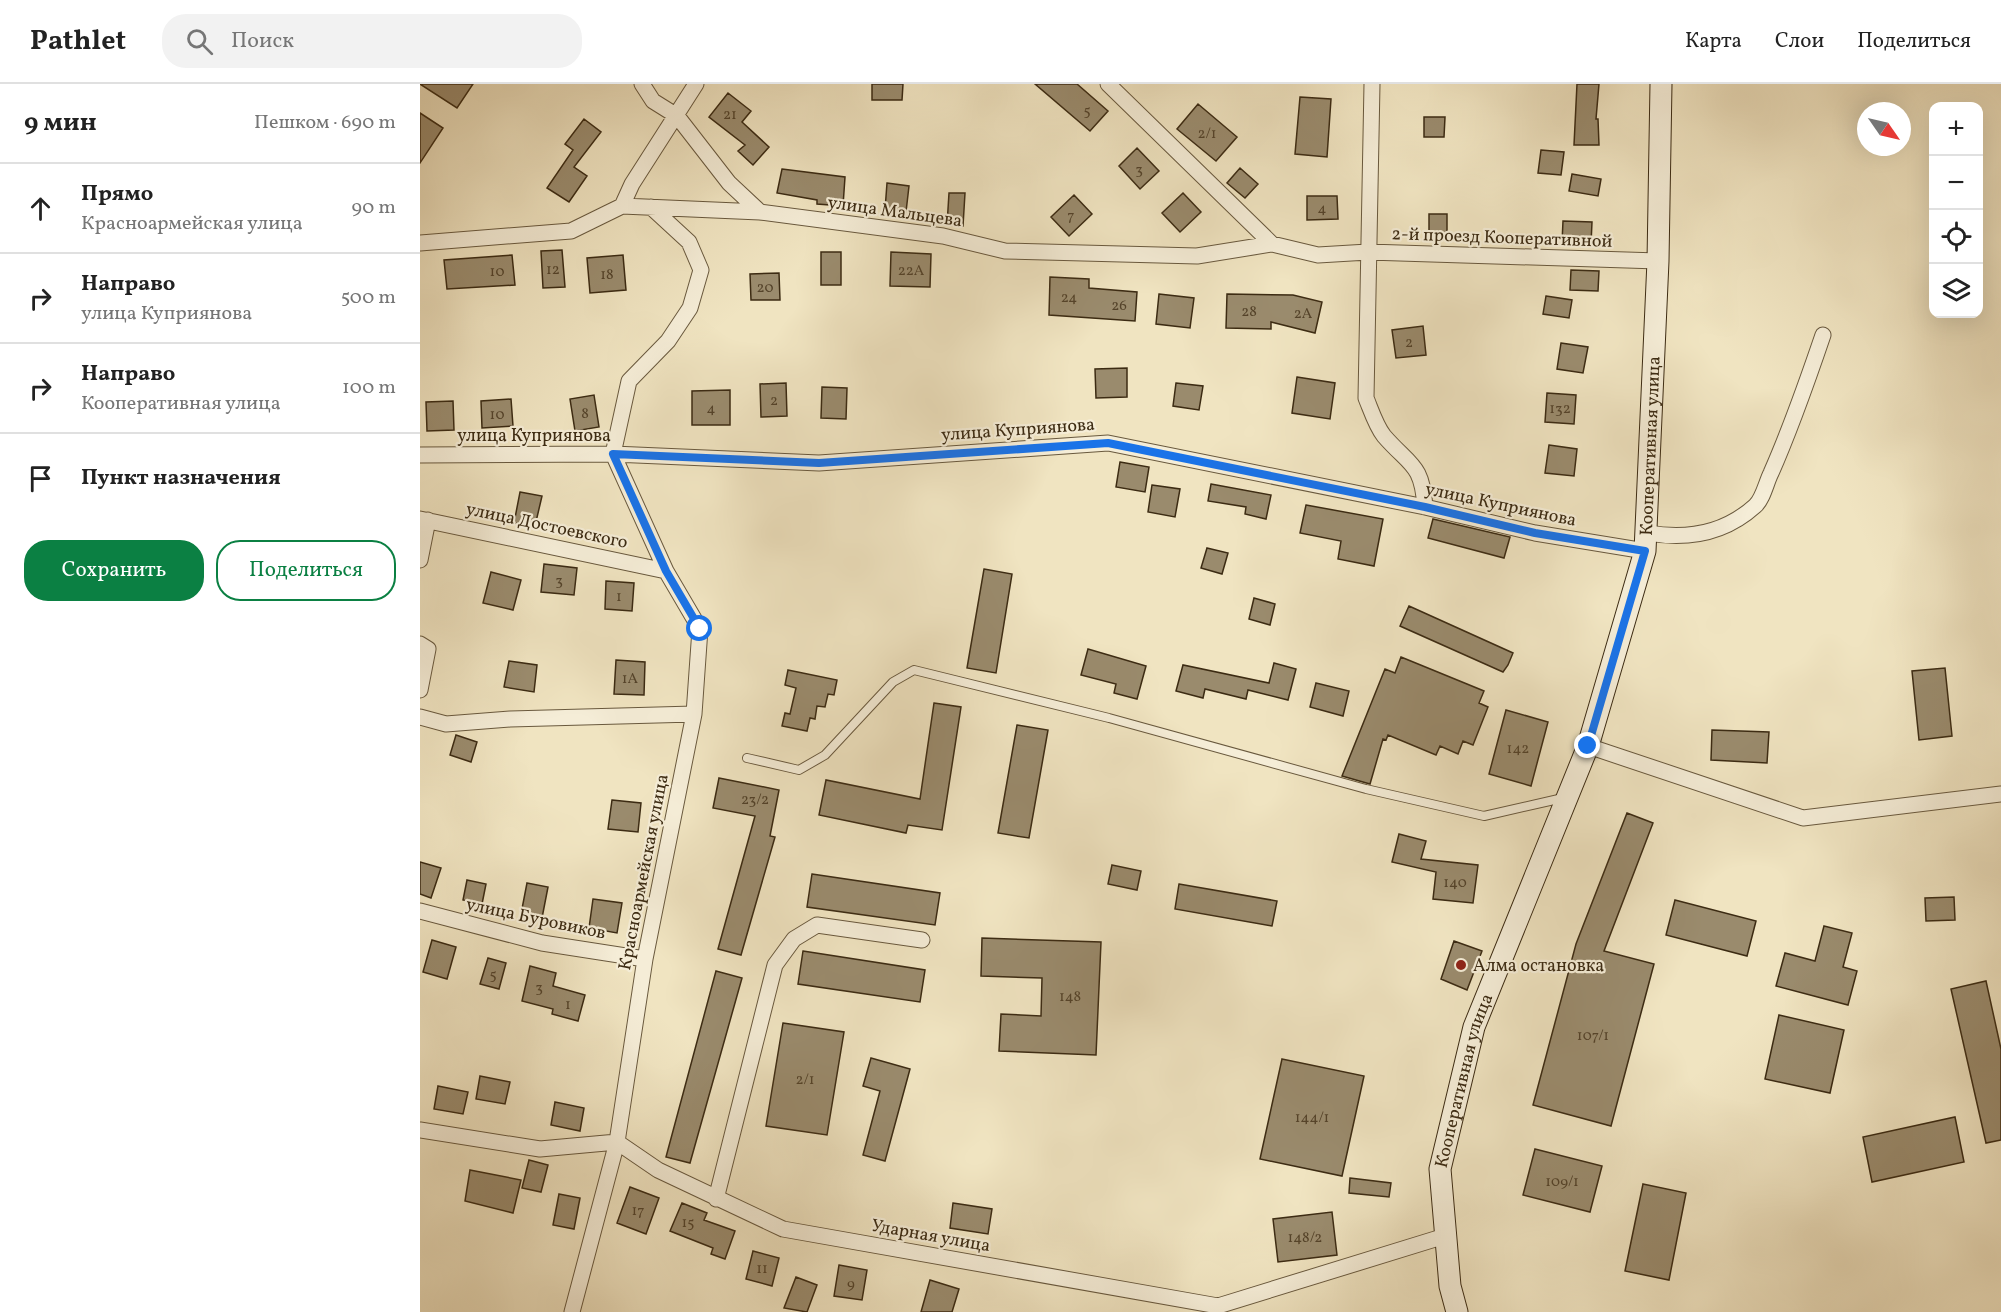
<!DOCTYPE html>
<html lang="ru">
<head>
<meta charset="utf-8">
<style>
	:root { --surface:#fff; --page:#f2f2f2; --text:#222; --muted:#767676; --line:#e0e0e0; --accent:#0b8043 }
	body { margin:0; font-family:Vollkorn,serif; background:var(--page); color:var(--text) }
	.controls { position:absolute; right:18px; top:18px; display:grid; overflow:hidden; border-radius:12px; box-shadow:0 6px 24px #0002 }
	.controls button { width:54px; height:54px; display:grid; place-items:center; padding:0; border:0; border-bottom:2px solid var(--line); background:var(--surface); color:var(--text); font:30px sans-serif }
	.compass { position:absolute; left:1437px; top:18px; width:54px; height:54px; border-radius:50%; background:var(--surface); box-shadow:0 6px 24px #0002; rotate:124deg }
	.stop { position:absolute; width:18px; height:18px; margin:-14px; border:4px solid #1a73e8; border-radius:50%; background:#fff }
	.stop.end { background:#1a73e8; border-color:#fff; box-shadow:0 2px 6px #0008 }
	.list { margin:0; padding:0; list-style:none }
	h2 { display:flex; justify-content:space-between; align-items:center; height:78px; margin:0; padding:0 24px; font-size:26px }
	h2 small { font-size:20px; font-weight:400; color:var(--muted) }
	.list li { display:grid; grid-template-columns:39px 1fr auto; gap:18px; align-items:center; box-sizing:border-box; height:90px; padding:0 24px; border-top:2px solid var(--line) }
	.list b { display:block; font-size:22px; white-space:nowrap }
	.list p { margin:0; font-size:20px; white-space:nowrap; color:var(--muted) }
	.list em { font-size:20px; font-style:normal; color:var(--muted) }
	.actions { display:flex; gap:12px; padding:18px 24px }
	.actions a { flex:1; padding:14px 0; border:2px solid var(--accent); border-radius:24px; text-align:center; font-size:21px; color:var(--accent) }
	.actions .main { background:var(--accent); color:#fff }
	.icon { flex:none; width:33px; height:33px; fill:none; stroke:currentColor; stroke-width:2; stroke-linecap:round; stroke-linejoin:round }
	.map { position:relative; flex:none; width:1581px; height:1228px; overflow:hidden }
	header { display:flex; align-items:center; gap:36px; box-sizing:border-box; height:84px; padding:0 30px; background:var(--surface); border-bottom:2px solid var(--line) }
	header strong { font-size:28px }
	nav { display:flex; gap:33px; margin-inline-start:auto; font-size:21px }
	.search { width:420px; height:54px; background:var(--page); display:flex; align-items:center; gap:15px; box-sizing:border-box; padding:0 21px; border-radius:24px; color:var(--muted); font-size:22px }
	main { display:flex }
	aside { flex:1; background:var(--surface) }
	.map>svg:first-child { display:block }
	.building { fill:#9a8b6d; stroke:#3c2b13; stroke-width:1.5 }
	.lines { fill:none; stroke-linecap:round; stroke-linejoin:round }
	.service-casing { stroke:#69593e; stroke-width:10 }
	.minor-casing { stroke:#69593e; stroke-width:17 }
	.secondary-casing { stroke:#3c2b13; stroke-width:23 }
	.service { stroke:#f5edd7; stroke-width:8 }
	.minor { stroke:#f5edd7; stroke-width:15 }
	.secondary { stroke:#f5edd7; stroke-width:21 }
	.route { stroke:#1a73e8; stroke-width:8 }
	.poi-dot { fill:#8f2418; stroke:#f5edd7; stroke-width:2 }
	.labels { text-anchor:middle; stroke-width:4.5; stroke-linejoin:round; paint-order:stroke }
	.number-label { font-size:15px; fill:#54432a }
	.street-label { font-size:18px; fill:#3c2b13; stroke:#f5edd7 }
	.poi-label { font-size:18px; fill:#3c2b13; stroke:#f5edd7; text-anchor:start }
</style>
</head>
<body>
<header>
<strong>Pathlet</strong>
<div class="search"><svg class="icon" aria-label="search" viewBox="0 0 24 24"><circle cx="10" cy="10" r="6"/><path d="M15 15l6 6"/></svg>Поиск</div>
<nav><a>Карта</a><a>Слои</a><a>Поделиться</a></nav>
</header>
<main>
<aside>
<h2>9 мин<small>Пешком · 690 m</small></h2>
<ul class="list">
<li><svg class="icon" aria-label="ahead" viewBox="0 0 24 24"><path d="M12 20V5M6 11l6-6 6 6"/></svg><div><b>Прямо</b><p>Красноармейская улица</p></div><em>90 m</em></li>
<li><svg class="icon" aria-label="right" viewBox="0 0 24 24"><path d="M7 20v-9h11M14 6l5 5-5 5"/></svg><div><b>Направо</b><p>улица Куприянова</p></div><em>500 m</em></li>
<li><svg class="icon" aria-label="right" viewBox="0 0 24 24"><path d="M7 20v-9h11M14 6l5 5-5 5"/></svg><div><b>Направо</b><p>Кооперативная улица</p></div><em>100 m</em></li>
<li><svg class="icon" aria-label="arrive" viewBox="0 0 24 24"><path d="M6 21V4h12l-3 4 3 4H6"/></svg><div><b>Пункт назначения</b></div></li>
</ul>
<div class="actions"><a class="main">Сохранить</a><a>Поделиться</a></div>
</aside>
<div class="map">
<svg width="1581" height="1228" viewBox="0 0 1581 1228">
	<rect width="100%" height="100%" fill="#f0e4c1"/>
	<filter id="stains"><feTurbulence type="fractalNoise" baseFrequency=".00333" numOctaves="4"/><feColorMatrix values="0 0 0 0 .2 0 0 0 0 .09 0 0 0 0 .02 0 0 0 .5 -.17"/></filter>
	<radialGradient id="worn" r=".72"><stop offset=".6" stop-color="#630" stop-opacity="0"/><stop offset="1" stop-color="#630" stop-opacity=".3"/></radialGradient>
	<path class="building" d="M0,0H53L37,24Z
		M452,0H483L482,16H452Z
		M615,0H657L688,27L670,47Z
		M1157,0H1179L1176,35H1178L1179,61H1154Z
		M308,9L331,27L322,38L349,63L333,81L318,67L325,61L289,33Z
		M880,13L911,15L907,73L875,70Z
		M778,20L817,53L796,77L757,45Z
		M0,29L23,44L0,79Z
		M1004,33H1025L1024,53H1004Z
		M164,35L181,48L154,83L167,92L149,118L127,104L153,66L145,60Z
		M717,64L739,87L720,105L699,82Z
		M1121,66L1144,68L1141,91L1118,89Z
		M820,84L838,100L825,114L807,99Z
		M362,85L425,93L423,122L397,120V116L357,109Z
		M1152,90L1181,95L1178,112L1149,107Z
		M467,99L489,102L486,128L465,126Z
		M529,109H545L543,142L527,141Z
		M763,109L781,128L760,148L742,129Z
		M654,111L672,130L649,152L631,133Z
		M887,112H917L918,135L887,136Z
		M1009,130H1027V150H1009Z
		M1143,137L1172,138L1171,160L1142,159Z
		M142,166L145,203L123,204L121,167Z
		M401,168H421V201H401Z
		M471,168L511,170L510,203L470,202Z
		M92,171L95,201L27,205L24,176Z
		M203,171L206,206L170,209L167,174Z
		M1151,186L1179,187L1178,207L1150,206Z
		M359,189L360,216H331L330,190Z
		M630,193L669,195V204L717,208L715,237L629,231Z
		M739,210L774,214L770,244L736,240Z
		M807,210L873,211L902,218L895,249L851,238V245L806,244Z
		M1126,212L1152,216L1149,234L1123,230Z
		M1003,242L1006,271L976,274L972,246Z
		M1141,259L1168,263L1163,289L1137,285Z
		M707,284V313L676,314L675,285Z
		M877,293L915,299L910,335L872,329Z
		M366,299L367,332L341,333L340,300Z
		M756,299L783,302L779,326L753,322Z
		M402,303L427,304L426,335L401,334Z
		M310,306V341H272V307Z
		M1127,309L1156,311L1154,340L1125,338Z
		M174,311L179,343L155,347L150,315Z
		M91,315L93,342L62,344L61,317Z
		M33,317L34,346L7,347L6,318Z
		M1129,361L1157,365L1154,392L1125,389Z
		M700,378L729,383L725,408L696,403Z
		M791,400L851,411L846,435L825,430L826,423L788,417Z
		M732,401L760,405L755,433L728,428Z
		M100,408L122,412L115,442L94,439Z
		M886,421L963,435L954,482L918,475L921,457L880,449Z
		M1013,435L1090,453L1084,474L1008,454Z
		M787,464L808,469L802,490L781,484Z
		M124,480L157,484L154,511L121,508Z
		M564,485L592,490L576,589L547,584Z
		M71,488L101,496L93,526L63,519Z
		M186,497L214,499L212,527L185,525Z
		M834,514L855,520L850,541L829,535Z
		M989,522L1093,569L1088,581L1083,588L980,542Z
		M668,565L726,582L717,615L694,609L696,600L661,591Z
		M981,573L1064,607L1059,619L1068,623L1053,661L1043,657L1038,670L1020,662L1016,671L968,651L966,656L963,655L950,700L922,692L965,585L975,589Z
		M196,576L225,578L224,611L194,610Z
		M89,577L117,581L114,608L84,603Z
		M854,579L876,585L868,616L828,606L826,615L785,605L783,614L756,607L763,581L849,599Z
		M1525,584L1532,652L1499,656L1492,587Z
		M368,586L417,596L414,611L408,610L405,623L397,622L395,635L390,634L387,647L362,642L365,629L370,630L376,604L365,601Z
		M896,599L929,607L923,632L890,623Z
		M514,619L541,623L522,746L488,741L486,749L399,731L406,696L500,715Z
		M1086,626L1128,638L1111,702L1069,690Z
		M597,641L628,646L609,754L578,749Z
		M1292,646L1349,648L1347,679L1291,676Z
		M36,651L57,658L51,678L30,671Z
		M299,694L359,706L350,752L355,753L321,871L298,865L335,732L293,724Z
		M192,716L221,719L218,748L188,745Z
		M1207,729L1233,739L1184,867L1234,880L1191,1042L1113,1021L1156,860Z
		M979,750L1006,757L1001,775L1058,781L1053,819L1013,815L1016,788L972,778Z
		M0,778L21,784L11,814L0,810Z
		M692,781L721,787L717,806L688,800Z
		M392,790L520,809L515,841L387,823Z
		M47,796L66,800L62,820L43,816Z
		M107,799L128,803L122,834L101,830Z
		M759,800L857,817L852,842L755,825Z
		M1534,813L1535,836L1506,837L1505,814Z
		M173,815L202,819L197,849L169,844Z
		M1255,816L1336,837L1327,872L1246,851Z
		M1404,842L1432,849L1423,883L1437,887L1428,921L1356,902L1365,869L1395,877Z
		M562,854L681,858L676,971L579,967L581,930L621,932L622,894L561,892Z
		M12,856L36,863L27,895L3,888Z
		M1034,857L1062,867L1047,906L1021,895Z
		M383,867L505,886L500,918L378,900Z
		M68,874L86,879L79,905L60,900Z
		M110,882L136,889L133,902L165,911L158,937L132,930L133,925L102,917Z
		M296,887L322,894L270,1079L246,1073Z
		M1566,897L1581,965V1056L1566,1059L1531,905Z
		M1359,931L1424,946L1410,1009L1345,995Z
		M363,939L424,948L407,1051L346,1042Z
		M451,974L490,985L465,1077L443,1071L460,1007L443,1002Z
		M862,975L944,992L922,1092L840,1075Z
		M60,992L90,998L85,1020L56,1015Z
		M18,1002L48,1008L43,1030L14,1025Z
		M135,1018L164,1024L160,1047L131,1041Z
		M1535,1033L1544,1078L1452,1098L1443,1053Z
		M1115,1065L1182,1082L1170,1128L1103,1111Z
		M109,1076L128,1081L121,1108L102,1104Z
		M50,1086L101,1096L93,1129L45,1117Z
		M930,1094L971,1099L969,1113L929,1109Z
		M1223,1100L1266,1109L1249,1196L1205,1187Z
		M210,1103L239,1114L226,1150L197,1139Z
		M139,1110L160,1114L154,1145L133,1141Z
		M262,1119L287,1129L284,1136L315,1147L305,1175L291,1170L293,1164L250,1147Z
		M533,1119L572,1125L568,1150L530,1144Z
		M912,1128L917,1171L858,1178L853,1135Z
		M333,1167L359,1174L352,1202L326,1195Z
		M419,1181L447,1186L442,1216L414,1212Z
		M376,1193L397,1201L387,1228L364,1224Z
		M510,1196L539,1205L532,1228H501Z"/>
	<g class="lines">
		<g class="service-casing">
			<path id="service" d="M327,674L379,686L405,671L473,598L494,586L689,634L946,705L1064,732L1143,714"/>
		</g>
		<g class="minor-casing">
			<path id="minor" d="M222,0L233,17L257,32L309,99L340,128
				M688,0L852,160
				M952,0L946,314C951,326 956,342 964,352C990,382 1002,379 1005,423
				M202,122L212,100L276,0
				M0,159L151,147L202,122L340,128L523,152L585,167L777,172L852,160L898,171L948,168L1238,177
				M0,371L193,370L399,379L688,359L1005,423L1115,449L1225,467
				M0,435L246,487
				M1228,449C1268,456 1304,450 1335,422C1343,415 1346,399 1351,389C1371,344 1387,298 1403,251
				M0,476L8,436
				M0,560L8,565L0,606
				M0,633L26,640L90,635L274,630
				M1168,662L1383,734L1581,710
				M0,827L122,859L225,875
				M0,1046L120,1065L197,1058L238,1086L363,1145L798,1222L1025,1152
				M296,1115L355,881L374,855L397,841L502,856
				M152,1228L197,1058L225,875L274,630L280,545L246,487L193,370L209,297L248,257L270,224L281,186L269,158L231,123"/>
		</g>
		<g class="secondary-casing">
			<g id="secondary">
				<path id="s1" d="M1037,1228L1030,1202L1020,1085L1054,943L1168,662L1225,467L1238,177L1241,0"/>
			</g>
		</g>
		<use href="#service" class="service"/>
		<use href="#minor" class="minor"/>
		<use href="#secondary" class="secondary"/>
	</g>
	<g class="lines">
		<path class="route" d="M280,545L246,487L193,370L399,379L688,359L1005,423L1115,449L1225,467L1168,662"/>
	</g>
	<circle class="poi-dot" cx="1041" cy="881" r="6"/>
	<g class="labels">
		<g class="number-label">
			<text x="667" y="31">5</text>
			<text x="310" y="35">21</text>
			<text x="787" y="54">2/1</text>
			<text x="719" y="90">3</text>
			<text x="902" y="129">4</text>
			<text x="651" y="136">7</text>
			<text x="133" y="190">12</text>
			<text x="491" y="191">22А</text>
			<text x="77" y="192">10</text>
			<text x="187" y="195">18</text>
			<text x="345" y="208">20</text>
			<text x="649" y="218">24</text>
			<text x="699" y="226">26</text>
			<text x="829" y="232">28</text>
			<text x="883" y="234">2А</text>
			<text x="989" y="263">2</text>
			<text x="354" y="321">2</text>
			<text x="291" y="329">4</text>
			<text x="1140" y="329">132</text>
			<text x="165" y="334">8</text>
			<text x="77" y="335">10</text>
			<text x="139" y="501">3</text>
			<text x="199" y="517">1</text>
			<text x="210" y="599">1А</text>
			<text x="1098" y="669">142</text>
			<text x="335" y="720">23/2</text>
			<text x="1035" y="803">140</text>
			<text x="73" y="895">5</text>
			<text x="119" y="908">3</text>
			<text x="650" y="917">148</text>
			<text x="148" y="925">1</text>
			<text x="1173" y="956">107/1</text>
			<text x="385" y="1000">2/1</text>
			<text x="892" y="1038">144/1</text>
			<text x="1142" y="1102">109/1</text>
			<text x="218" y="1131">17</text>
			<text x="268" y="1143">15</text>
			<text x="885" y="1158">148/2</text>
			<text x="342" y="1189">11</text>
			<text x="431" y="1204">9</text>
		</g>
		<g class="street-label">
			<text transform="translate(475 127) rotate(8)" y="6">улица Мальцева</text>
			<text transform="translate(1082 153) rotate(2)" y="6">2-й проезд Кооперативной</text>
			<text transform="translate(598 345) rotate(-4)" y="6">улица Куприянова</text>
			<text x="114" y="357">улица Куприянова</text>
			<text dy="6" stroke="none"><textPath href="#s1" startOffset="902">Кооперативная улица</textPath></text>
			<text transform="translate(1081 420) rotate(12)" y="6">улица Куприянова</text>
			<text transform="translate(127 441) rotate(12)" y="6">улица Достоевского</text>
			<text transform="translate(223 788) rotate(-79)" y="6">Красноармейская улица</text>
			<text transform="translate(116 834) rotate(12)" y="6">улица Буровиков</text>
			<text dy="6" stroke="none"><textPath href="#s1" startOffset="236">Кооперативная улица</textPath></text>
			<text transform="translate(511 1151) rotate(10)" y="6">Ударная улица</text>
		</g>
		<g class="poi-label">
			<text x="1053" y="887">Алма остановка</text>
		</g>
	</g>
	<rect width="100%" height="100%" filter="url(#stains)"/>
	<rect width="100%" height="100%" fill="url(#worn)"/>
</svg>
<div class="controls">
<button>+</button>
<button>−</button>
<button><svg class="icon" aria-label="locate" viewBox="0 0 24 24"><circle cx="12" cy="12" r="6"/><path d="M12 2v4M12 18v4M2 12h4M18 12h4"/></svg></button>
<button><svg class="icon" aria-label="layers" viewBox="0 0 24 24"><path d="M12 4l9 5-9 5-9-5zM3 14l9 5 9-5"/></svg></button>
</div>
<svg class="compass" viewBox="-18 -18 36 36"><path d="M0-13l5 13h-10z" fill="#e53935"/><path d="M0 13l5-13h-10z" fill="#767676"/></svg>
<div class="stop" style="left:280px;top:545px"></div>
<div class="stop end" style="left:1168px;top:662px"></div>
</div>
</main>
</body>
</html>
